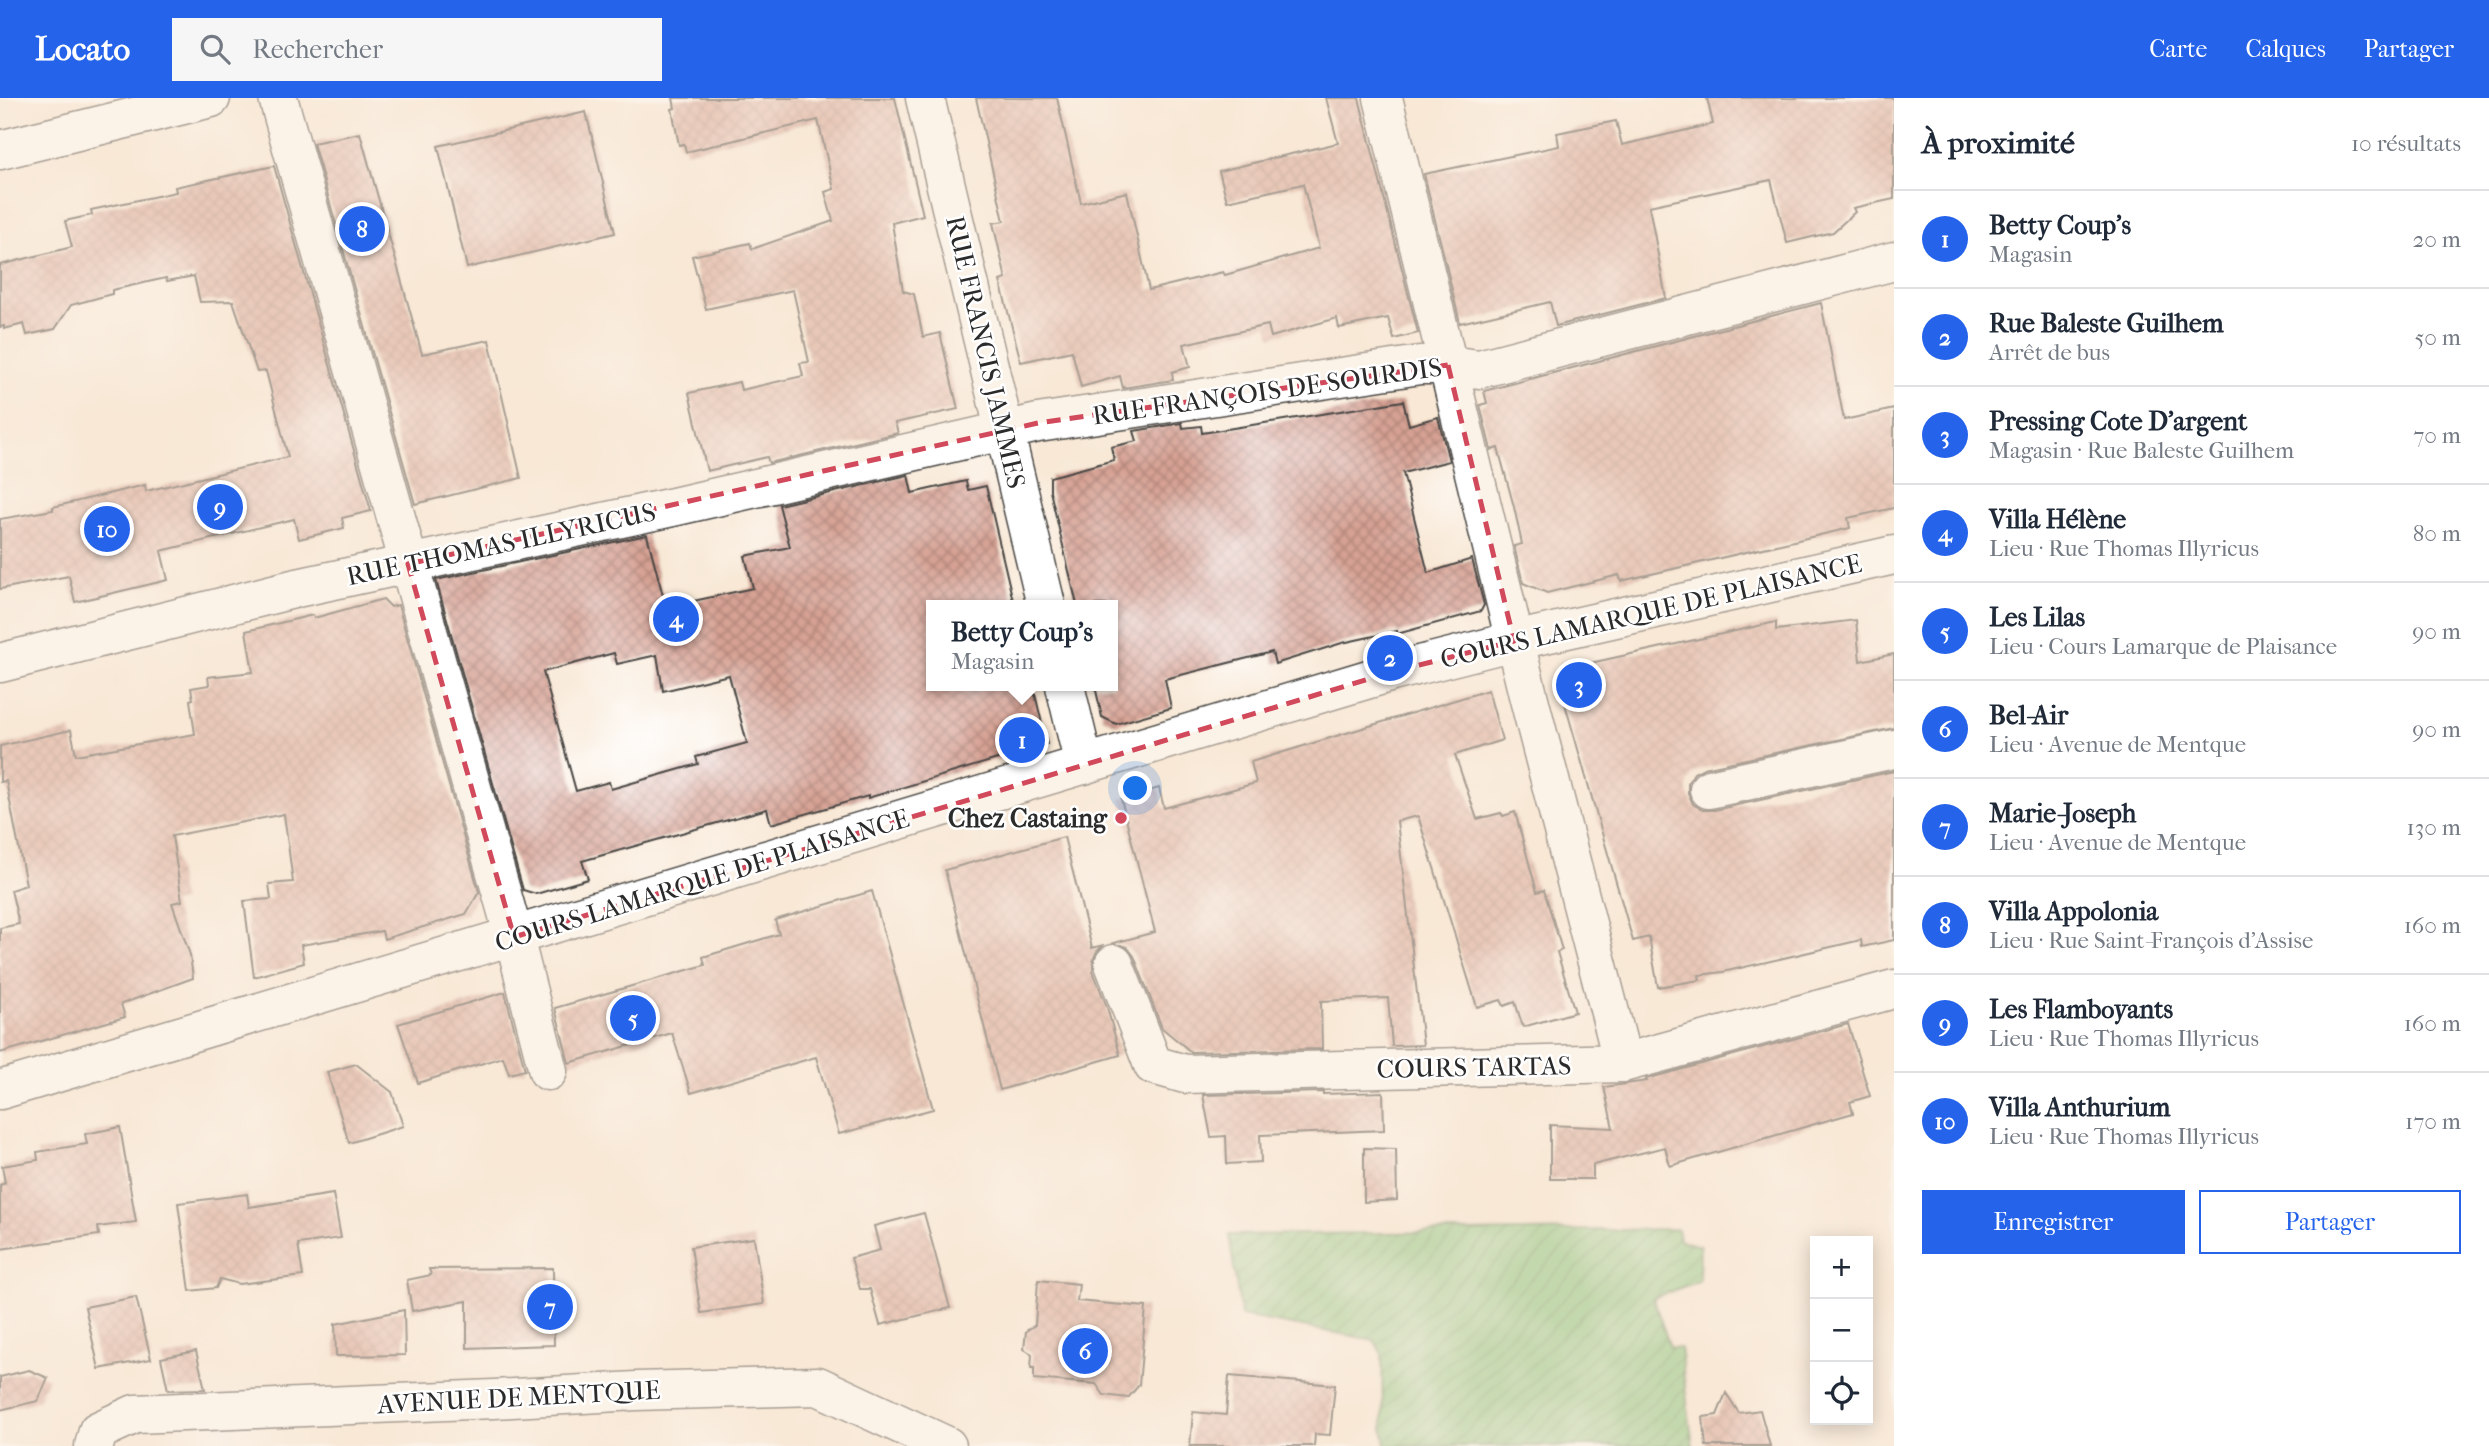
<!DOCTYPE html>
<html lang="fr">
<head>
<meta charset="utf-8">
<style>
	:root { --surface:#fff; --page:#f6f6f7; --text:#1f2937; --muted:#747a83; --line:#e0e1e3; --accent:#2563eb }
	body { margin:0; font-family:"IM FELL French Canon",serif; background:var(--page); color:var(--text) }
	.controls { position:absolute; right:21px; bottom:21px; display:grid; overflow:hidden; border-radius:0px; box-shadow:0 4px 18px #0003 }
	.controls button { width:63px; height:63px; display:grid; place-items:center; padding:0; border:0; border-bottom:2px solid var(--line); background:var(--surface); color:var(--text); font:35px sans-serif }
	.you { position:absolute; left:1136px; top:691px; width:24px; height:24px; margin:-18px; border:5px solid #fff; border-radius:50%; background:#1a73e8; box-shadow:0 0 0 10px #1a73e833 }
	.badge { display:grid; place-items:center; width:46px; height:46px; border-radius:50%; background:var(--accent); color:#fff; font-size:23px; font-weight:700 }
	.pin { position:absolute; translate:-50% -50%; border:4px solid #fff; box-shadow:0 2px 7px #0006 }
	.popup { position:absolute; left:926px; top:502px; width:192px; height:91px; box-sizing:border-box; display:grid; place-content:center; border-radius:0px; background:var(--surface); filter:drop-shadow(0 2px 5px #0005); font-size:23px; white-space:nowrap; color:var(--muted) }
	.popup b { font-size:26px; color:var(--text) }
	.popup::after { content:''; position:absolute; left:50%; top:100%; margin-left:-14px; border:14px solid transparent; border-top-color:var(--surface) }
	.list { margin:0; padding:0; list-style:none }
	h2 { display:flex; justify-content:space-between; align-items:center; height:91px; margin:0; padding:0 28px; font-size:30px }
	h2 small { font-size:23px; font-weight:400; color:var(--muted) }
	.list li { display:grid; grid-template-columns:46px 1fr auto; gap:21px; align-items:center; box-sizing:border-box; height:98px; padding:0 28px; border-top:2px solid var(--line) }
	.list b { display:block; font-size:26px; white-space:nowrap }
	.list p { margin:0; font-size:23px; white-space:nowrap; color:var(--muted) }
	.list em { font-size:23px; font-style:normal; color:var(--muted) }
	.actions { display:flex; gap:14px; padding:21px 28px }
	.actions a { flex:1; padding:16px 0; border:2px solid var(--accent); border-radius:0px; text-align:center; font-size:24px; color:var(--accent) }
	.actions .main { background:var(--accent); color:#fff }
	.icon { flex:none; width:38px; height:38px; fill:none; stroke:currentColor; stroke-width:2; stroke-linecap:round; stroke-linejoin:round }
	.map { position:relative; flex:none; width:1894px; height:1348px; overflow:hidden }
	header { display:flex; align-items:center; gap:42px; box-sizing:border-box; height:98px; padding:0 35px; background:var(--accent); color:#fff }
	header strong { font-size:33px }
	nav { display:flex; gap:38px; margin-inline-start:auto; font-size:24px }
	.search { width:490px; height:63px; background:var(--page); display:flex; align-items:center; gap:18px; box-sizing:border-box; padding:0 24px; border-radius:0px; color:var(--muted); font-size:26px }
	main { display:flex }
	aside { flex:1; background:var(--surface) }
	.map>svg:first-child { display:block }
	.garden { fill:url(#garden-furrows); stroke:#587854; stroke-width:2 }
	.building { fill:url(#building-cross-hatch); fill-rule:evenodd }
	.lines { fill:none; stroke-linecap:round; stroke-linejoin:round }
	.minor-casing { stroke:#4a4744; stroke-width:41 }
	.major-casing { stroke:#4a4744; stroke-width:41 }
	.minor { stroke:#fff; stroke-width:38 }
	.major { stroke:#fff; stroke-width:38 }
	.marked { fill:none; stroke:#d1495b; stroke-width:5; stroke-dasharray:14 9; stroke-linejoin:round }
	.poi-dot { fill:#d1495b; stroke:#fff; stroke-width:2.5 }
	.labels { text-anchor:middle; stroke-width:5; stroke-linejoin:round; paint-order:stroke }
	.street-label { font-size:26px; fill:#2b2b2b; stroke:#fff }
	.poi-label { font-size:26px; font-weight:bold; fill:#2b2b2b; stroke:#fff; text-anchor:end }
</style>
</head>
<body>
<header>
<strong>Locato</strong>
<div class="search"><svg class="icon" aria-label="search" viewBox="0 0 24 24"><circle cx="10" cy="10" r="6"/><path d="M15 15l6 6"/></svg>Rechercher</div>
<nav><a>Carte</a><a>Calques</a><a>Partager</a></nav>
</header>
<main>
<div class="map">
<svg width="1894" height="1348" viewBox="0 0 1894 1348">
	<defs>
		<pattern id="garden-furrows" width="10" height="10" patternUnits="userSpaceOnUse" patternTransform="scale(1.75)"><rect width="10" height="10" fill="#86c67e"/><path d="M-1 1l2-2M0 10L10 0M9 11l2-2" fill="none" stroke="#6ea167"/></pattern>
		<pattern id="building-cross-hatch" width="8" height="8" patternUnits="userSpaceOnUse" patternTransform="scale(1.75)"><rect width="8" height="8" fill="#d7a294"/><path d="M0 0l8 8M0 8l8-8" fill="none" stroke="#af8479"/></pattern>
	</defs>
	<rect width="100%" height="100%" fill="#fff"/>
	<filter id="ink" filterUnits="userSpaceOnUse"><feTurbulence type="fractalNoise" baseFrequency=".0143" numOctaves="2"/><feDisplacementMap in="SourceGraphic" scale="14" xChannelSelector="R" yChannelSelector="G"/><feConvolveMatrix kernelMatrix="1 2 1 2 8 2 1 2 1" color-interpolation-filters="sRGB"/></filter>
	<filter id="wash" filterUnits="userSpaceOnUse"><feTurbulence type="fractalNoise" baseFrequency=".00686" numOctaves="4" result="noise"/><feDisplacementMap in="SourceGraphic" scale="28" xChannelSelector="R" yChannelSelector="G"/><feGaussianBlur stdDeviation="1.57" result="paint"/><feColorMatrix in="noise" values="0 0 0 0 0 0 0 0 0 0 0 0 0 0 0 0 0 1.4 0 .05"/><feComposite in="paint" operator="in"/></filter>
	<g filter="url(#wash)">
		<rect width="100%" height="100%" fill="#f8e8d5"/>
		<path class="garden" d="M1677,1131L1679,1142L1700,1148L1699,1183L1653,1200L1670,1249L1680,1250L1693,1348H1386L1383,1331L1382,1256L1374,1242L1241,1218L1229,1137Z"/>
		<g id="blocks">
			<path class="building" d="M673,0H895L923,117L892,125L903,193L914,196L923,239L940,235L958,311L895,325L898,335L769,365L767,359L707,373L689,295L739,284L741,292L803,278L800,265L809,264L793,192L706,211L692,158L750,145L752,151L833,123L825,94L834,91L818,22L686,54L684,46L679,47L672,11L675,10Z
				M976,0H1057L1081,105L1127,94L1149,192L1223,174L1225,177L1319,150L1303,86L1227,103L1219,73L1338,45L1326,0H1359L1418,235L1394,241L1388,220L1339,230L1337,220L1271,239L1268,227L1184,246L1190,269L1172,274L1173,282L1123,290L1120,278L1081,289L1072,253L1021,264L1000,183L1006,181L993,125L1004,123Z
				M1707,0H1894V101L1853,110L1855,114L1833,134L1787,145L1771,82L1649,108L1666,200L1556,228L1550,204L1460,225L1424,76L1559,48L1557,35L1616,23L1622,47L1713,26Z
				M586,14L615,135L467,170L438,48Z
				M360,35L422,256L489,242L521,380L415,406L313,45Z
				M274,68L371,413L342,420L344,430L299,441L294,421L161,453L168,482L75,504L69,478L0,491V421L53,412V409L145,387L146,393L288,359L266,273L257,274L233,203L200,204L194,178L167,183L166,180L112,192V196L71,207L55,231L27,237L24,226L4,231V228L0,229V167L72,149L65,123L92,117L91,112L176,94L175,89Z
				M1821,205L1844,322L1894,311V410L1848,420L1850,430L1621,483L1619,477L1547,495L1523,485L1514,448L1522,446L1514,409L1498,350L1491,352L1480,307L1487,305L1484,293Z
				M1403,303L1409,327L1438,319L1449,363L1403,375L1428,475L1472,461L1484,507L1481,513L1397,536V533L1342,545L1275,566L1272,554L1165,581L1171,610L1116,626L1102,619L1095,588H1113V507H1077L1050,393V379L1114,362L1111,349L1137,343L1134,333L1182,325L1183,330L1201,328L1202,335Z
				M908,377L912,395L966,383L968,392L986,388L1014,507H931V588H1033L1047,646L868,700V698L771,726L767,711L582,763L588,781L536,796L523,792L436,482L647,437L666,509L753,490L745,458L790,449L779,407ZM614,555L617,566L657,557L663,593L729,577L747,645L696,659L698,666L611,691L609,684L576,693L543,574Z
				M383,501L391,509L398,507L479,794L466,816L384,841L382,833L301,847L304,865L254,879L244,803L271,801L269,786L293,784L284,716L172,738L182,803L172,805L190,857L193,880L121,906L125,919L0,955V830L19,826L11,792L26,787L6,683L0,684V648L71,632L76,657L195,636L190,602L193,601L191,590L209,587L208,579L253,574L246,533L313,517L314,520Z
				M1856,522L1860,563L1894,556V630L1704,670L1694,675L1688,685V695L1693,706L1703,712H1714L1894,673V842L1862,849L1861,842L1723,874L1699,877L1700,882L1658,889L1649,839L1633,843L1559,585L1568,570L1776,524V532Z
				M1488,592L1502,642L1455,657L1477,721L1501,715L1503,718L1515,714L1537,794L1544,792L1562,852L1557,854L1575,914L1523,929L1515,904L1504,908L1501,902L1477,909L1418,718L1397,723L1423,947L1392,948L1388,900L1321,903L1322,951L1191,954L1162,930L1134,858L1127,849L1114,845L1155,834L1121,701L1159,690L1164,710L1256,685L1251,664Z
				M1064,739L1092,850L1104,847L1097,853L1093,862V873L1107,909L1120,957L1000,992L945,772Z
				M872,793L933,1011L839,1036L816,959L691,995L672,935L569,965L555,910L705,867L703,859L779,836L775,822Z
				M505,894L525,972L509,976L503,959L418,985L398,926Z
				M1848,926L1870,998L1850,1004L1853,1015L1670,1068L1665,1049L1593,1067V1081H1550V1027L1613,1030L1604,989L1647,983L1646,981Z
				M356,966L392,994L403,1028L349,1045L327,974Z
				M1323,994V996L1383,994L1384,1032L1260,1037L1261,1064L1227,1066L1226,1038L1211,1039L1203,997Z
				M120,1029L136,1124L98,1129L99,1137L0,1151V1087L5,1085L2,1068L38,1062L37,1054L87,1046L85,1036Z
				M1364,1050L1396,1051L1397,1102L1364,1104Z
				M247,1096L249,1109L333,1096L341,1140L298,1146L303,1178L239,1186L220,1181L216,1190L190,1193L178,1105Z
				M924,1115L950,1210L880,1227L870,1191H860L851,1160L880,1152L874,1128Z
				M754,1140L764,1206L701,1215L691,1149Z
				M553,1170L554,1247L467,1250V1203L412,1213L407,1182L431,1177L429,1171Z
				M1038,1182L1079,1186L1077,1203L1146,1209L1139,1287L1128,1300L1104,1297L1096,1286L1034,1281V1270H1031L1032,1256L1024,1251L1026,1233L1035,1227Z
				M136,1199L151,1261L99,1271L85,1209Z
				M404,1212L405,1257L336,1258L335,1226Z
				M196,1253L205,1291L168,1292L161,1260Z
				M29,1272L48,1280L38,1303L0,1312V1279Z
				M1229,1278L1335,1287L1330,1337L1315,1336L1314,1348H1190L1193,1314L1226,1317Z
				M1726,1295L1739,1315L1760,1312L1770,1348H1706L1703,1319L1717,1317Z"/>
		</g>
	</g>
	<g filter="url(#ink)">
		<use href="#blocks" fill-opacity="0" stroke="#4a4744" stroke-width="2"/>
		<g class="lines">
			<g class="minor-casing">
				<path id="minor" d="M278,0L514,839L548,973
					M925,0L1046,507
					M1383,0L1528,597L1623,965
					M0,565L297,490L673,409L1038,325L1420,267H1448L1479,271L1894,163
					M1065,588L1084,667
					M1709,691L1894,651
					M1114,866L1153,967L1185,976L1623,965L1894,891
					M0,992L1392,574L1514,543L1894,457
					M94,1348L98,1333L135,1316L494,1301L636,1293L818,1288L947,1348"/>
			</g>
			<g class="major-casing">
				<path id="major" d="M0,52L211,0"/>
			</g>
			<use href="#minor" class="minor"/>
			<use href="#major" class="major"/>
		</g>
	</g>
	<path d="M0 0H1894V1348H0ZM1448,267L1514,543L1392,574L514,839L408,466L1038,325Z" fill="#f8e8d5" fill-opacity=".55" fill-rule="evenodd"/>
	<path class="marked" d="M1448,267L1514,543L1392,574L514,839L408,466L1038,325Z"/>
	<circle class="poi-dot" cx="1121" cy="720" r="7"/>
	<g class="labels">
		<g class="street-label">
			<text transform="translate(986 254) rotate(77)" y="9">RUE FRANCIS JAMMES</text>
			<text transform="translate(1267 293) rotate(-8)" y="9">RUE FRANÇOIS DE SOURDIS</text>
			<text transform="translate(501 446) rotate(-12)" y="9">RUE THOMAS ILLYRICUS</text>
			<text transform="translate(1651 513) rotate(-13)" y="9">COURS LAMARQUE DE PLAISANCE</text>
			<text transform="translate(702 782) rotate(-17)" y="9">COURS LAMARQUE DE PLAISANCE</text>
			<text transform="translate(1474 969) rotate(-1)" y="9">COURS TARTAS</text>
			<text transform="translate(519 1299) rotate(-3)" y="9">AVENUE DE MENTQUE</text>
		</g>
		<g class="poi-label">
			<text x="1107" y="729">Chez Castaing</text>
		</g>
	</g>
</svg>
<div class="controls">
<button>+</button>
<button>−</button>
<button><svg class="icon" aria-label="locate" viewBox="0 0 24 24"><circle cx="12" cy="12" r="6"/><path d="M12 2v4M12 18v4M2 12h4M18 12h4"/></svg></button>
</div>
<div class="you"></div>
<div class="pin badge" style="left:1022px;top:642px">1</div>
<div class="popup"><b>Betty Coup's</b>Magasin</div>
<div class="pin badge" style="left:1390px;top:560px">2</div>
<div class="pin badge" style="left:1579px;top:587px">3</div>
<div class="pin badge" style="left:676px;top:521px">4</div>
<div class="pin badge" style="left:633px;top:920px">5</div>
<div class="pin badge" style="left:1085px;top:1253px">6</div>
<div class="pin badge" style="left:550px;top:1209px">7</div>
<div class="pin badge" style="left:362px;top:131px">8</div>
<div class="pin badge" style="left:220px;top:409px">9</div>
<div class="pin badge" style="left:107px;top:431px">10</div>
</div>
<aside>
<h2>À proximité<small>10 résultats</small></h2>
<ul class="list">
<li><span class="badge">1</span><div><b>Betty Coup's</b><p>Magasin</p></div><em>20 m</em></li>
<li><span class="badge">2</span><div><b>Rue Baleste Guilhem</b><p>Arrêt de bus</p></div><em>50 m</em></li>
<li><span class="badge">3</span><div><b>Pressing Cote D'argent</b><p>Magasin · Rue Baleste Guilhem</p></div><em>70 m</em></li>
<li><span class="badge">4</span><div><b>Villa Hélène</b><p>Lieu · Rue Thomas Illyricus</p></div><em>80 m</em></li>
<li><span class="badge">5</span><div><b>Les Lilas</b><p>Lieu · Cours Lamarque de Plaisance</p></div><em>90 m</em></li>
<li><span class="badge">6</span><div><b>Bel-Air</b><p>Lieu · Avenue de Mentque</p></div><em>90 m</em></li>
<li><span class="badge">7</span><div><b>Marie-Joseph</b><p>Lieu · Avenue de Mentque</p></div><em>130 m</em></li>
<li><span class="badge">8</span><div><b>Villa Appolonia</b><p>Lieu · Rue Saint-François d'Assise</p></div><em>160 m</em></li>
<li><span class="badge">9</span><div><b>Les Flamboyants</b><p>Lieu · Rue Thomas Illyricus</p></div><em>160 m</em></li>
<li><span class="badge">10</span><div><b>Villa Anthurium</b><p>Lieu · Rue Thomas Illyricus</p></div><em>170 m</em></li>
</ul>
<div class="actions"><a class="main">Enregistrer</a><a>Partager</a></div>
</aside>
</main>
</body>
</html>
